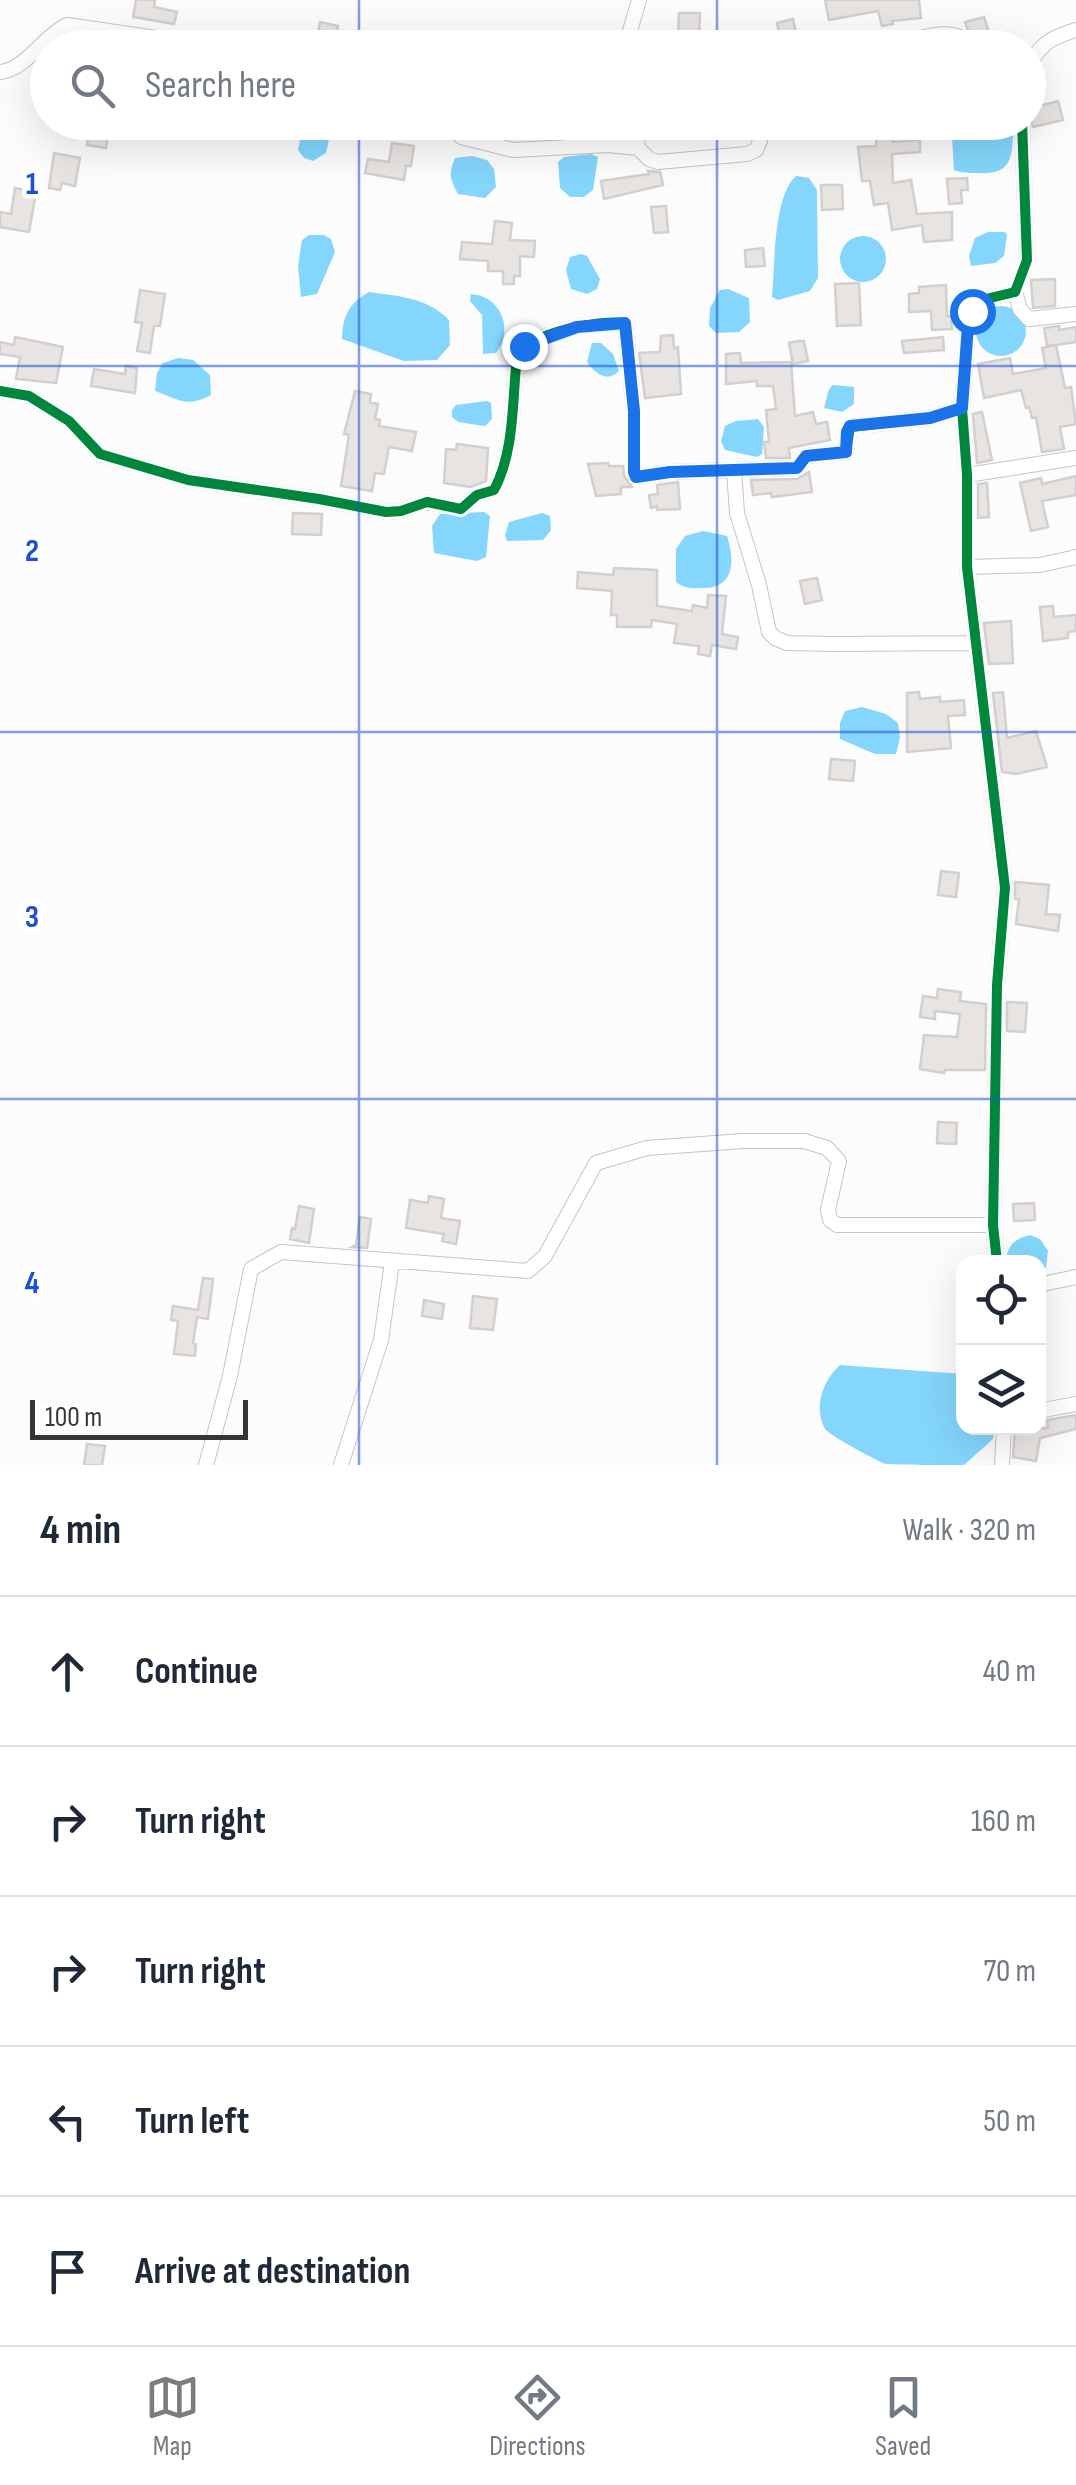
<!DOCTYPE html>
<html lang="en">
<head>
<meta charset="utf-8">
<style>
	:root { --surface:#fff; --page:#f6f6f7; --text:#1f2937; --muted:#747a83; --line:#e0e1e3; --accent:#7c7b7e }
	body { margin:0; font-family:"Sofia Sans Condensed",sans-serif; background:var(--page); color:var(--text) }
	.controls { position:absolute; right:30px; bottom:30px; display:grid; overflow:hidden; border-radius:20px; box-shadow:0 10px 40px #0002 }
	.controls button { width:90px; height:90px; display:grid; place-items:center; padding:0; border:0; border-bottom:2px solid var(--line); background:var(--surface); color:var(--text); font:50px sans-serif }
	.scale { position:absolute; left:30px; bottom:25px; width:218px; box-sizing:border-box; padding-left:10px; border:5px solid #37353a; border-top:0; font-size:28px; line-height:35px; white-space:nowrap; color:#37353a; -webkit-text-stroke:8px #fff; paint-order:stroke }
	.stop { position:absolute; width:30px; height:30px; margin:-22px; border:8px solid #1a73e8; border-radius:50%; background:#fff }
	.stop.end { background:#1a73e8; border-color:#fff; box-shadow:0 2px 10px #0008 }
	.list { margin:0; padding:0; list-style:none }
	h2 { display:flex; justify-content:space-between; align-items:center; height:130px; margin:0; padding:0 40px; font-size:42px }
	h2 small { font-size:32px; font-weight:400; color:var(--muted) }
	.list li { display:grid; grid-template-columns:65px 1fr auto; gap:30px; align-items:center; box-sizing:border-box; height:150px; padding:0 40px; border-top:2px solid var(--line) }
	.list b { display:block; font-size:38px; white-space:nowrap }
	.list em { font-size:32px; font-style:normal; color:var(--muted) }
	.icon { flex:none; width:55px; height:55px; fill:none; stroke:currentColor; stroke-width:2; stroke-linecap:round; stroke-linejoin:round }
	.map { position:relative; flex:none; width:1076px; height:1465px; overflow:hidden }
	.search { position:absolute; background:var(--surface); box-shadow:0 10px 40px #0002; left:30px; right:30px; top:30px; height:110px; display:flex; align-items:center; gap:25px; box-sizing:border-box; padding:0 35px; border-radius:55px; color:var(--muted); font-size:38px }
	.sheet { height:880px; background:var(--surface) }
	nav { display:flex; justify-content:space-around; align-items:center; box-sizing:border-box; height:140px; border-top:2px solid var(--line); background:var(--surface); font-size:28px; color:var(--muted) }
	nav a { display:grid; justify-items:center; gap:5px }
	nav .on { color:var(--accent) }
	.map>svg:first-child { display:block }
	.water { fill:#84d6fc }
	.building { fill:#e8e4e2; stroke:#d2cfce; stroke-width:2.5 }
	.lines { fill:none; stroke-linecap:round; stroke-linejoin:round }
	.street-casing { stroke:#c6c4c7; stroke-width:16 }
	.street { stroke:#fff; stroke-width:14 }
	.cycleway-casing { stroke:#fff; stroke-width:16 }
	.cycleway { stroke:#00873e; stroke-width:10 }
	.route { stroke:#1a73e8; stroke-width:12 }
	.grid { fill:none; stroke:#1d4ed8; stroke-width:2.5; stroke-opacity:0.55 }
	.grid-label { font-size:32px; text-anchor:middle; font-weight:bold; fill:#1d4ed8; stroke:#fff; stroke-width:9; stroke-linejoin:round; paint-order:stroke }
</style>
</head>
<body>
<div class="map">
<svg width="1076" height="1465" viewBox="0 0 1076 1465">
	<rect width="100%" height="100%" fill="#fcfcfc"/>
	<path class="water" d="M304,122L327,123L330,135L326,153L313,161L304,158L298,150Z
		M357,123H444L442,130L425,139L360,127Z
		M974,124L1014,123C1011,154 1016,175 978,173C969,173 962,173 954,170L952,138Z
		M591,154L598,157L593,190L584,197H570L560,188L558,162L564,157Z
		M472,156L487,160L494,169L496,187L485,198L458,194C450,179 448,174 455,158Z
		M796,176L809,178L817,190L818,278L810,291L778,300L772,297C775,267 773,196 796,176Z
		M988,232H1005L1007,235L1004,256L995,263L971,266L969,256L975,238Z
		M309,235H324L331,239L335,252L317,294L301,297L298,266L302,240Z
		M840 259a23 23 0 1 1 46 0a23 23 0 1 1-46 0Z
		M581,254L587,256L600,279L597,289L587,294L571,289L566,270L570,257Z
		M728,289L749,298L750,322L739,332L716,333L709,326L710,308L720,290Z
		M369,292C399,296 428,298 449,320L450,345L437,360L404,361L342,339C343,316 348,304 369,292Z
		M471,294C502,296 514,331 496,353L483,354L482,315L470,301Z
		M976 331a25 25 0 1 1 50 0a25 25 0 1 1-50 0Z
		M592,343H601L613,354L619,371C607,383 596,374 587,362Z
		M178,358L193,360L210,375L211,395C186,408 180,400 155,391L157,373L163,363Z
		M833,385L854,387V404L842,412L824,408L829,389Z
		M487,401L491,403L492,419L485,426L458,422L452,417V410L456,405Z
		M758,419L764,427L762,454L757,457L725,450L721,441L725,426L736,421Z
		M484,512L490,516L486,557L477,561L434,553L432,526L440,514Z
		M542,513L550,516L551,530L543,540L507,541L505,535L509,522Z
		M703,531L727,536C736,564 733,590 699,588C689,588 684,588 676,582V549L685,536Z
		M862,707L886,714L898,723L900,738L896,754H875L840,739V723L845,711Z
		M1030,1235L1040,1239L1048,1251L1046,1267L1039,1275L1038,1262H1006C1007,1246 1014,1239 1030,1235Z
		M840,1365L963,1374L964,1428H995L993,1439L964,1465C949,1465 897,1465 886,1464C877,1461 829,1435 825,1429C813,1407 823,1380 840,1365Z"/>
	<path class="building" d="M136,0H155L154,7L177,12L174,24L133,17Z
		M825,0H919L921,18L892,21L893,24L882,26L878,11L829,20Z
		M679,13H700L699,37L678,36Z
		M984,17L994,48H975L968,30L965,22Z
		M793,19L796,33L788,36L790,48H749L748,41L780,36L777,23Z
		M320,22L338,26L334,48L316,46Z
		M73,37L128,45V48H71Z
		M1058,101L1063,120L1033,127L1028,109Z
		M91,122H110L106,148L87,145Z
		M560,122V137L534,138V124Z
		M877,128L894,129L893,142L920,140V152L892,154L893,183L911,180L917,214L952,212V240L924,242L922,225L892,230L888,203L874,205L870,181H862L858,147L876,146Z
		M392,143L414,146L411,166H406L404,180L365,173L368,159L389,162Z
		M54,153L80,158L75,186L62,183L60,190L49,188Z
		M648,171L660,172L663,185L604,199L601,181L649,174Z
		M967,178L968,190H961L962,203L949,204L947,179Z
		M821,185H842L843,209L822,210Z
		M15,188L36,192L29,232L0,227V212L11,214Z
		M666,206L668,232L654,233L651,207Z
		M495,221L512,223L510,240L535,241L534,257L520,256V276H514V284H503V271H488V261L460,259L462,242L492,244Z
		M763,248L765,266L746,267L745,250Z
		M1055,279V306L1033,308L1031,280Z
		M859,283L861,325L837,326L835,284Z
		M946,285L947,316H951L952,329L932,330L931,311L909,312V294L919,293V287Z
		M140,290L165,294L160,326H154L150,353L137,351L142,323L135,322Z
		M1059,326V330L1076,327V342L1056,345L1065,388L1071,387L1076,424L1060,427L1064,449L1042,452L1036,417L1032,418L1029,407L1026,408L1021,390L984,398L978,364L1010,358L1013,374L1046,368L1042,348L1055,345L1047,346L1044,328Z
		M673,335L674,348L678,347L681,394L645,398L639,353L660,352L661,336Z
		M15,337L63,347L56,383L16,379L20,357L0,354V342L14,345Z
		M943,337L944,350L904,353L902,341Z
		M798,341H804L808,361L793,364L789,343Z
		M740,353L741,363L791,362L795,416L813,412L816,424L827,422L830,440L789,448L790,458H766L764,442H769L766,410L776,409L773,386H757V381L726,384V354Z
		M126,366L137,368L135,393L91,386L94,369L125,374Z
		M355,391L371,394L370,402L378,404L375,419L380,420L379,426L416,432L412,451L389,447L384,474L375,473L372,491L341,486L349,435L344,434Z
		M982,412L992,460L977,463L973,414Z
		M457,444L488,448L486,481L470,487L444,483L446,449L456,450Z
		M608,463L609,466H623L624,476L632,487H621V494L596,496L588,464Z
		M809,472L812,492L772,497L771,493L753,495L751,480L797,479Z
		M1076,476V495L1042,501L1048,527L1031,531L1020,483L1041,478L1042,484Z
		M678,482L680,509L657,510V506L651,508L649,495L658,494L657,485Z
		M987,483L989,517L978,518V484Z
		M293,513L322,514L321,535L292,534Z
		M614,568L657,570V606L692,611L693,605L707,608L708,595L726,596L722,634L738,637L736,649L712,645L710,656L698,654L699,646L674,643L677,624L652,620L651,627H617V615H611L612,591L577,588L578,572L613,575Z
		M817,578L822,600L805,604L800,581Z
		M1053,606L1054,617L1076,615V631L1068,632V638L1043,641L1040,607Z
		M1011,621L1013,663L989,664L984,623Z
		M919,692L920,699L940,697V702L964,700L965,715L948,716L951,748L907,752V693Z
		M1003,692L1007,738L1036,731L1047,767L1016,774L1002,772L993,693Z
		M831,759L855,761L853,781L829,779Z
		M941,871L959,873L956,897L938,895Z
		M1015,882L1049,885L1046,914L1060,915L1058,931L1016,924L1019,899H1015Z
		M938,989L961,992L960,1001L986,1004L985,1070H945L944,1073L920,1069L924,1035L957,1037L960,1014L935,1011V1019L920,1017L923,996L937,998Z
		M1007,1002L1027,1003L1025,1032L1007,1031Z
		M938,1122L957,1123L956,1144L937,1143Z
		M429,1196L444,1199L441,1218L460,1221L456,1244L442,1241L444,1234L406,1228L410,1200L428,1203Z
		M1034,1203L1035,1220L1014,1221L1013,1204Z
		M299,1206L314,1209L309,1243L290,1239L292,1228L295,1229Z
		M360,1217L371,1219L367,1248L352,1247L356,1245Z
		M203,1278L213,1279L208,1319L197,1317L193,1343L196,1344L195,1356L174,1354L178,1321L171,1320L173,1306L198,1310Z
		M473,1296L497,1299L493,1330L470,1328Z
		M424,1300L444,1304L442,1319L422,1316Z
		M1076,1415V1429L1040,1438L1036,1461L1013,1457L1015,1428H1048L1047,1420Z
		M87,1444L105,1446L102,1465H84Z"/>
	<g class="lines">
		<g class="street-casing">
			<path id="street" d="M625,48L639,0
				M890,48C911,41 938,29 960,37L965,48
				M1028,70C1037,45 1052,37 1076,30
				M0,72C27,69 42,37 67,25L225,48
				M454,122L461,137L513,150L608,145L638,148L649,159L658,162L747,154L756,150L760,141L761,122
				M635,122L638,148
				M1015,292L1020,309L1029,319L1076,314
				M0,391L29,396L69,421L100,454L188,480L319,499L386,512L401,511L427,502L461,509L477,495L494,490C515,451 512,400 517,356C532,332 597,320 625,323L634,411V472L636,477L669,472L797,468L807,456L846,452L850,427L930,418L962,408
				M734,470L737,513L759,585L769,632L775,638L787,643L834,644L976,643
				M967,475L1076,458
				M967,567L1040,565L1076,557
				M997,1262L993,1225L997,985L1005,888L967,567V475L962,408L968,325L972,311L990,298L1015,292L1027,260L1022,122
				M1038,1285L1076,1277
				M1038,1411L1076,1404
				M206,1465L230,1376L251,1269L281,1252L528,1271L545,1256L596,1163L647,1148L743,1141H804L827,1148L839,1161L828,1210L830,1220L837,1225H993
				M341,1465L381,1340L392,1262
				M1002,1465L1004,1428"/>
		</g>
		<use href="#street" class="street"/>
		<g class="cycleway-casing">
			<path id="cycleway" d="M0,391L29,396L69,421L100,454L188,480L319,499L386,512L401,511L427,502L461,509L477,495L494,490C515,451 512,400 517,356C532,332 597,320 625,323L634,411V472L636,477L669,472L797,468L807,456L846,452L850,427L930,418L962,408
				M997,1262L993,1225L997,985L1005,888L967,567V475L962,408L968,325L972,311L990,298L1015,292L1027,260L1022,122"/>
		</g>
		<use href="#cycleway" class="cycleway"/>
	</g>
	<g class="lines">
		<path class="route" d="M524,346L577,327L625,323L634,411V472L636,477L670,472L797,468L806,456L846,452L847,432L850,426L930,418L962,408L968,325L972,311"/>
	</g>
	<path class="grid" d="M359,0V48M717,0V48M359,122V1465M717,122V1465M0,366H1076M0,732H1076M0,1099H1076"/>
	<g class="grid-label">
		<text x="32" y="194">1</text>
		<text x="32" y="561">2</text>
		<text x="32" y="927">3</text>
		<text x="32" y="1293">4</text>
	</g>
</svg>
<div class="controls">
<button><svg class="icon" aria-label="locate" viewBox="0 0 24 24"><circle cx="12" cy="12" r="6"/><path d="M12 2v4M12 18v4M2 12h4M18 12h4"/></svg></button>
<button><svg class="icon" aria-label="layers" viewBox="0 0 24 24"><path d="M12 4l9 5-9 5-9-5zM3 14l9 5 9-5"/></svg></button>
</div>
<div class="scale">100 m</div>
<div class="stop" style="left:972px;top:311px"></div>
<div class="stop end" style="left:524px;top:346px"></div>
<div class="search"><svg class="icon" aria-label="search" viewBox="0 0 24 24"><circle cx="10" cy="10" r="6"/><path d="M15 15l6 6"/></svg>Search here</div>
</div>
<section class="sheet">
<h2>4 min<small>Walk · 320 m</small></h2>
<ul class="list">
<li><svg class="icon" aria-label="ahead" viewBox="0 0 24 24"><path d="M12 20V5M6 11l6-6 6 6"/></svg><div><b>Continue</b></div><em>40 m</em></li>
<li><svg class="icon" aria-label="right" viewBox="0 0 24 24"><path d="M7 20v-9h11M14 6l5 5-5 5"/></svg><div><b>Turn right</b></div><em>160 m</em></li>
<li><svg class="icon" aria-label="right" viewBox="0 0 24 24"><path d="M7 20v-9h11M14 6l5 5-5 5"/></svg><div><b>Turn right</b></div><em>70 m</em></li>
<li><svg class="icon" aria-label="left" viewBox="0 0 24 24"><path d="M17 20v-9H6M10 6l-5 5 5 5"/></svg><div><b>Turn left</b></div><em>50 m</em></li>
<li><svg class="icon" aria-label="arrive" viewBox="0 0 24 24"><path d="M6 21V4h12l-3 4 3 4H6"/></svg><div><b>Arrive at destination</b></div></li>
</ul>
</section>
<nav>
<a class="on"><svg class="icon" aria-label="map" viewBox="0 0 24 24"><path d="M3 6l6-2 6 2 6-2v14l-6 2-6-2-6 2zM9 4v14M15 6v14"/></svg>Map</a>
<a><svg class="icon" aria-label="directions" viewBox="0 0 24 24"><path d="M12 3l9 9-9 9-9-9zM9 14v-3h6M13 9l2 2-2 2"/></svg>Directions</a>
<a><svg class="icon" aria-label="saved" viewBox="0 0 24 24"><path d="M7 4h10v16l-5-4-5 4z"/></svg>Saved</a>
</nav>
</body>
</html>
